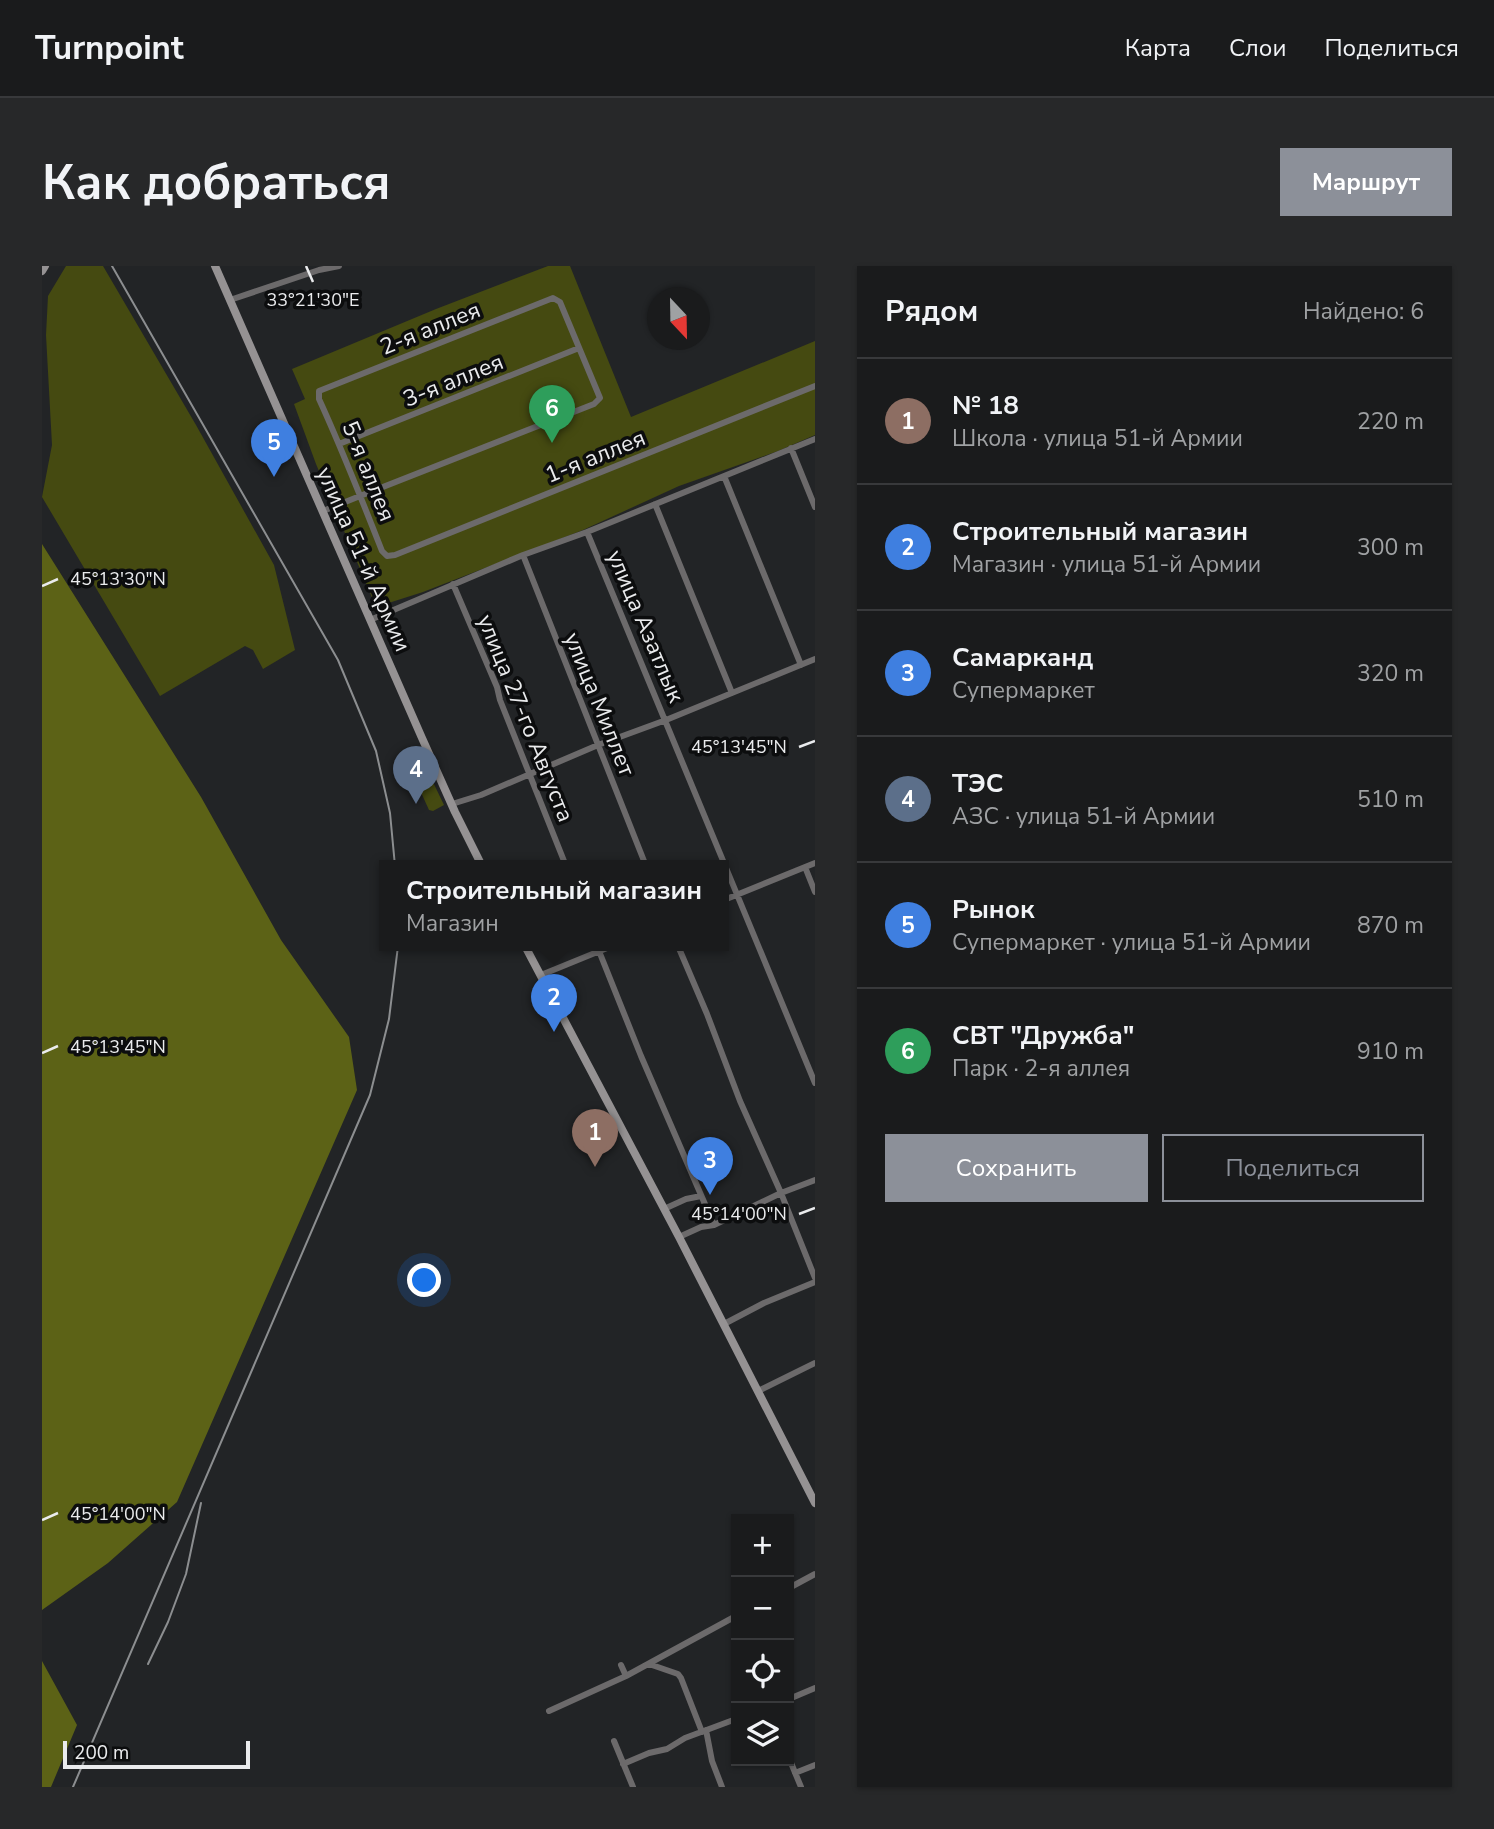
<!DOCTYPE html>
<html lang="ru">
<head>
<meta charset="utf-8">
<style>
	:root { --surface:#1a1b1c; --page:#272829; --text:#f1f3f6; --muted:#9fa1a3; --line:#38393b; --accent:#8c9099 }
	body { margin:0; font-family:"Nunito Sans",sans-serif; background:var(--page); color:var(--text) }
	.controls { position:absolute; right:21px; bottom:21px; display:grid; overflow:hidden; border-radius:0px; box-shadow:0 2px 5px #0004 }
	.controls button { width:63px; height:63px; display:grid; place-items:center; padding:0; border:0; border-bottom:2px solid var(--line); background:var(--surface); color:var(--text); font:35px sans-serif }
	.compass { position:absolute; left:605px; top:21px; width:63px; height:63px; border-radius:50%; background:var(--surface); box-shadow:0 2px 5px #0004; rotate:158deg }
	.scale { position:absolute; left:21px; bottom:18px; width:187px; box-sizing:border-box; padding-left:7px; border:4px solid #eaebed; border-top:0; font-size:19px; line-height:24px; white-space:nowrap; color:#eaebed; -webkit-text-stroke:5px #0c0d0e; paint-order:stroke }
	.you { position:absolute; left:383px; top:1015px; width:24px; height:24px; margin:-18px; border:5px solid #fff; border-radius:50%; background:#1a73e8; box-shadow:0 0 0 10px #1a73e833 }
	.badge { display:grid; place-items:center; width:46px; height:46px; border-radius:50%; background:var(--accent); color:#fff; font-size:23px; font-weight:700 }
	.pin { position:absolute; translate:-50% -58px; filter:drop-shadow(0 2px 4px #0008) }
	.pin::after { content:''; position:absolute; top:37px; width:24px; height:21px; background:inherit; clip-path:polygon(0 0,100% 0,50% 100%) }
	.popup { position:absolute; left:337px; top:594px; width:350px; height:91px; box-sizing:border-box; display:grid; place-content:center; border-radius:0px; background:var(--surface); filter:drop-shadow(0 2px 5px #0005); font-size:23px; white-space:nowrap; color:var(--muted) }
	.popup b { font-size:26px; color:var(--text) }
	.popup::after { content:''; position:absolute; left:50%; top:100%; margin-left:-14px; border:14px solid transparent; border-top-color:var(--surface) }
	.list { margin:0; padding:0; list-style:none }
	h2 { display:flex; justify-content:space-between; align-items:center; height:91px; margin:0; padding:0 28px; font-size:30px }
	h2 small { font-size:23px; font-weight:400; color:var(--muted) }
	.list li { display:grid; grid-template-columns:46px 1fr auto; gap:21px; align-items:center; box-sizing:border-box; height:126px; padding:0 28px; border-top:2px solid var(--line) }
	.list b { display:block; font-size:26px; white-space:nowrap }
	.list p { margin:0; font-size:23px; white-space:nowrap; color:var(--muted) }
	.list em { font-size:23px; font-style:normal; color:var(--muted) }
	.actions { display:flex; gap:14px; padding:21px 28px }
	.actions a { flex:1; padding:16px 0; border:2px solid var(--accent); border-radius:0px; text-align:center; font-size:24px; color:var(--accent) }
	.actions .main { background:var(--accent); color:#fff }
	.icon { flex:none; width:38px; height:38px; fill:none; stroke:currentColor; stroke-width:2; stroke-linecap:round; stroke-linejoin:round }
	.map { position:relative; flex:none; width:773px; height:1521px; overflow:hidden; border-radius:0px }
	header { display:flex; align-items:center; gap:42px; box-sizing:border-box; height:98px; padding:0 35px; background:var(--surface); border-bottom:2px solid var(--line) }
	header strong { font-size:33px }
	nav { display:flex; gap:38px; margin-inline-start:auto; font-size:24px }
	.intro { display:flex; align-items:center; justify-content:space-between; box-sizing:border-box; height:168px; padding:0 42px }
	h1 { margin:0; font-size:49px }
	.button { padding:18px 32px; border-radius:0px; background:var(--accent); color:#fff; font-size:24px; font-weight:700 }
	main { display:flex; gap:42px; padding:0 42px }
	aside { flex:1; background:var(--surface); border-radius:0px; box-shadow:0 2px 5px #0004 }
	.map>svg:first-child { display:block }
	.green { fill:#454a11 }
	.forest { fill:#5c6216 }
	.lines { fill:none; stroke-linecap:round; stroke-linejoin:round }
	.street { stroke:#6c6a6b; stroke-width:6 }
	.secondary { stroke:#959293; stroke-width:8 }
	.rail { stroke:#8c8e90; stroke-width:2 }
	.ticks { fill:none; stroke:#eaebed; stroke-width:2.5 }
	.labels { text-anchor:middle; stroke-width:7; stroke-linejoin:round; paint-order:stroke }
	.street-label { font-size:23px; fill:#eaebed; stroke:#0c0d0e }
	.ticks-label { font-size:18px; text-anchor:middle; fill:#eaebed; stroke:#0c0d0e; stroke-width:7; stroke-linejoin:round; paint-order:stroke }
</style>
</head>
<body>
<header>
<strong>Turnpoint</strong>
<nav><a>Карта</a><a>Слои</a><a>Поделиться</a></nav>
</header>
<div class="intro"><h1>Как добраться</h1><a class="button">Маршрут</a></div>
<main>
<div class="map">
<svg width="773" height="1521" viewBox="0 0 773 1521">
	<rect width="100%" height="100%" fill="#222426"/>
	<path class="green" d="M24,0H61L154,159L232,299L253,384L221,403L211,384L203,380L118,430L0,231L10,179L4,69L6,30Z
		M506,0H528L589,151L773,75V169L736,185L637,220L541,264L381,326L334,341L274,198L252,138L263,133L250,103L394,43Z
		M387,512H389L402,539L391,545L387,544L377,522L378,518Z"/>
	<path class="forest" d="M0,278L159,531L239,674L307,771L315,824L135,1236L66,1297L0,1344Z
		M0,1395L35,1459L9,1521H0Z"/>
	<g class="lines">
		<path class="street" d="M188,34L277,4L297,0
			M297,178L537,82
			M749,182L773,241
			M682,210L759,399
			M613,238L690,427
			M281,245L318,230L552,138L558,132L518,36L511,32L277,125V133C300,183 320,234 340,285L345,290L353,289L773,120
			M545,266L773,817
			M481,289L604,600
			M411,318L455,421L458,434L524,600
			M328,354L481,289L545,266L773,173
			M410,538L439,529L556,479L624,454L773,393
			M763,601L773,626
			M682,634L773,597
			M555,680L599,790L672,959
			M636,680L665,748L698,835L739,927L773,1012
			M499,709L570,680
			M622,943L644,933L659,930
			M637,971L659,961L672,959L739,927L773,914
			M682,1058L722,1037L773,1016
			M716,1125L773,1097
			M747,1322L773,1308
			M607,1398L636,1408L639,1412L660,1466
			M579,1399L584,1410L694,1350
			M747,1433L773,1422
			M507,1445L584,1410
			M664,1464L670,1495L680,1521
			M572,1475L591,1521
			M747,1492L759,1521
			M581,1498L607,1487L625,1483L643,1472L694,1453
			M753,1507L773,1499"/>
		<path class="secondary" d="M173,0L380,472L413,546L440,600
			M0,5L3,0
			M483,680L637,971L773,1237"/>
		<path class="rail" d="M70,0L296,394L334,485L348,547L353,600
			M106,1398L126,1356L144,1308L159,1237
			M31,1521L328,829L347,753L356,680"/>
	</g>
	<path class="ticks" d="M264,0L271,16M0,320L16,313M757,481L773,475M0,787L16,780M757,948L773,942M0,1254L16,1247"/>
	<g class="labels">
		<g class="street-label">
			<text transform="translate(388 62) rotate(-22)" y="8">2-я аллея</text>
			<text transform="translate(411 114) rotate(-22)" y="8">3-я аллея</text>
			<text transform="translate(553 190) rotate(-22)" y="8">1-я аллея</text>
			<text transform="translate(327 205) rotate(68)" y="8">5-я аллея</text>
			<text transform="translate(322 293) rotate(66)" y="8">улица 51-й Армии</text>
			<text transform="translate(604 360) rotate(67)" y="8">улица Азатлык</text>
			<text transform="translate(558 438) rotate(68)" y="8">улица Миллет</text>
			<text transform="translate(484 452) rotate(68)" y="8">улица 27-го Августа</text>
		</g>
	</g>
	<g class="ticks-label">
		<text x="271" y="40">33°21'30"E</text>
		<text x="76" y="319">45°13'30"N</text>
		<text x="697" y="487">45°13'45"N</text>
		<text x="76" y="787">45°13'45"N</text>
		<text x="697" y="954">45°14'00"N</text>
		<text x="76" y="1254">45°14'00"N</text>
	</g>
</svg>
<div class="controls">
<button>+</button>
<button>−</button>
<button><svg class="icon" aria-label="locate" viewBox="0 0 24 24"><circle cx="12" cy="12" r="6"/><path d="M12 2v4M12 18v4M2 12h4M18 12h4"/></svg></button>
<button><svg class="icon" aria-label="layers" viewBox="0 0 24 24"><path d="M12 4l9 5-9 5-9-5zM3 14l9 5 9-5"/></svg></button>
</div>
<svg class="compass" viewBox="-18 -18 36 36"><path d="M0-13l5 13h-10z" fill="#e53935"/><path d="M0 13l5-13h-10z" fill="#9fa1a3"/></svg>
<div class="scale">200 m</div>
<div class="you"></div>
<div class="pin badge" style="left:553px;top:901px;background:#8d6e63">1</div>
<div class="pin badge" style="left:512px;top:766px;background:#3f7fe0">2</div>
<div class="popup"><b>Строительный магазин</b>Магазин</div>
<div class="pin badge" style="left:668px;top:929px;background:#3f7fe0">3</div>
<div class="pin badge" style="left:374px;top:538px;background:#5c6f8a">4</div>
<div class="pin badge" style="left:232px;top:211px;background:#3f7fe0">5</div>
<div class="pin badge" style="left:510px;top:177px;background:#2e9e5b">6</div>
</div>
<aside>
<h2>Рядом<small>Найдено: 6</small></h2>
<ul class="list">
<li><span class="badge" style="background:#8d6e63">1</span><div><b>№ 18</b><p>Школа · улица 51-й Армии</p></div><em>220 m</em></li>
<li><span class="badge" style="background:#3f7fe0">2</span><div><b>Строительный магазин</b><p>Магазин · улица 51-й Армии</p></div><em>300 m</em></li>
<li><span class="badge" style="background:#3f7fe0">3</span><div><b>Самарканд</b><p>Супермаркет</p></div><em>320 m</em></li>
<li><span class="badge" style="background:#5c6f8a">4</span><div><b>ТЭС</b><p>АЗС · улица 51-й Армии</p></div><em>510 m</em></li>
<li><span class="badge" style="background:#3f7fe0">5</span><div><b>Рынок</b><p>Супермаркет · улица 51-й Армии</p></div><em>870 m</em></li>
<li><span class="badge" style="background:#2e9e5b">6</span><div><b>СВТ &quot;Дружба&quot;</b><p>Парк · 2-я аллея</p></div><em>910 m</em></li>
</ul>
<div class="actions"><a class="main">Сохранить</a><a>Поделиться</a></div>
</aside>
</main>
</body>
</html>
